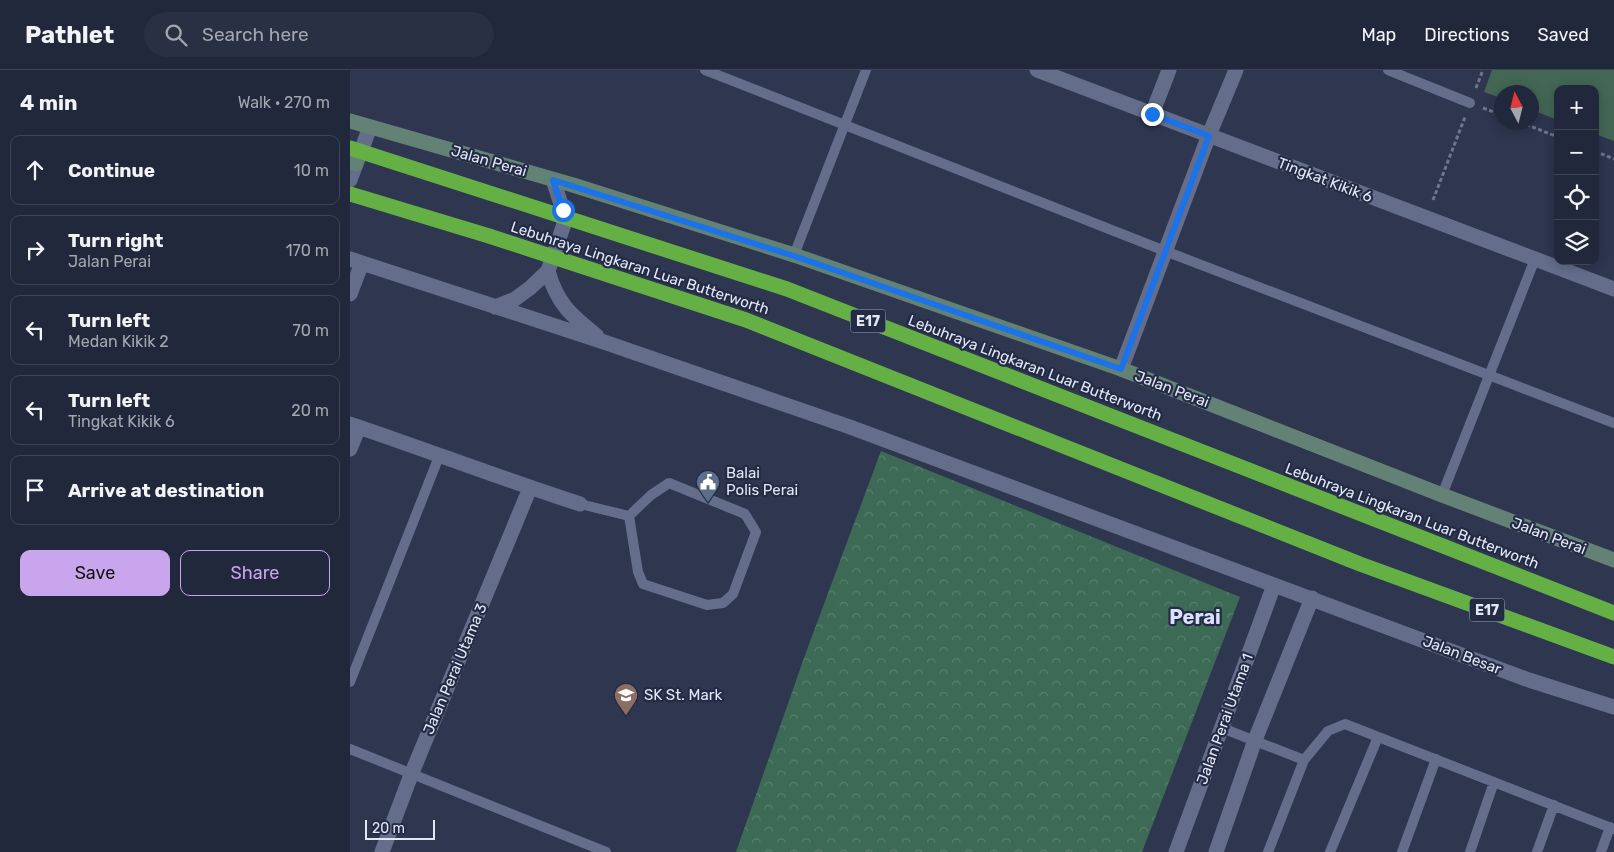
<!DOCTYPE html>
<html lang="en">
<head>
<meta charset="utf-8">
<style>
	:root { --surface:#22283c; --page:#2a3043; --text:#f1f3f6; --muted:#a2a6af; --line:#3f4456; --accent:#c9a5ee }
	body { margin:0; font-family:Rubik,sans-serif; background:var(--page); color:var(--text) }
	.controls { position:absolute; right:15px; top:15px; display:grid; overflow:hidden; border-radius:10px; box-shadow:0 2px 12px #0003 }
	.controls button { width:45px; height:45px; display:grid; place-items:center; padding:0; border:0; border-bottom:1px solid var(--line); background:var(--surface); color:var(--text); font:25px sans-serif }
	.compass { position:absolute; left:1144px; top:15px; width:45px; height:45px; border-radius:50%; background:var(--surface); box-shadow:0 2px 12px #0003; rotate:353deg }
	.scale { position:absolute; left:15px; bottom:12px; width:70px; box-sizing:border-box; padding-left:5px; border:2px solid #e2e7f8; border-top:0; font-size:14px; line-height:18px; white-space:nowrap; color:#e2e7f8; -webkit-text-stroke:4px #242b45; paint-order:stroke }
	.stop { position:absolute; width:15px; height:15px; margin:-11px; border:4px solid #1a73e8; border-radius:50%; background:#fff }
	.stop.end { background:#1a73e8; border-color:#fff; box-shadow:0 1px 5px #0008 }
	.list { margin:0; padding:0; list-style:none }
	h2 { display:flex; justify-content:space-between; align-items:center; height:65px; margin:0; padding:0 20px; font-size:21px }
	h2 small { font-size:16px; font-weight:400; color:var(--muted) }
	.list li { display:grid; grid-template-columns:32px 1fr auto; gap:15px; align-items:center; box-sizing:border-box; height:70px; margin:0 10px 10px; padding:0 10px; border:1px solid var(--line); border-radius:10px }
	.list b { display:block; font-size:19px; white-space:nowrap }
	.list p { margin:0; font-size:16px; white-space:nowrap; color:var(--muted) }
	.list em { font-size:16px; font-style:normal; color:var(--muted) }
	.actions { display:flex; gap:10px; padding:15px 20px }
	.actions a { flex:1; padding:11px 0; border:1px solid var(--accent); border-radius:10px; text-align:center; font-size:18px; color:var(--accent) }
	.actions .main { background:var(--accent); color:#111 }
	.icon { flex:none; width:28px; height:28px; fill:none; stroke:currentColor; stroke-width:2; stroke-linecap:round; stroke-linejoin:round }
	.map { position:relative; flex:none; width:1264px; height:782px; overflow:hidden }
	header { display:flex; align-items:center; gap:30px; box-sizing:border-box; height:70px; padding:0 25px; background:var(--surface); border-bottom:1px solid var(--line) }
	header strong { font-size:24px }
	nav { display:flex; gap:28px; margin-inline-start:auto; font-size:18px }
	.search { width:350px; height:45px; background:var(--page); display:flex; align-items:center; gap:12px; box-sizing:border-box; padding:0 18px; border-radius:28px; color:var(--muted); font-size:19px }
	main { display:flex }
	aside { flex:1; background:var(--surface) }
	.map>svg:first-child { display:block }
	.green { fill:#436655 }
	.forest { fill:url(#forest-crowns) }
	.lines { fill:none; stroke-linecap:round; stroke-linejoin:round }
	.path { stroke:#6e758c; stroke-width:3; stroke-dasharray:4 2.5; stroke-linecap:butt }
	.lane { stroke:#646d8a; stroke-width:10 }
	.street { stroke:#646d8a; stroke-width:15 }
	.secondary { stroke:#648175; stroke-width:15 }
	.highway { stroke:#64b045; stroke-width:15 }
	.route { stroke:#1a73e8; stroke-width:6 }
	.labels { text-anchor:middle; stroke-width:4.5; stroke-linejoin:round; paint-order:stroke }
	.shield { fill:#242b45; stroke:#a9afc2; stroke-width:1 }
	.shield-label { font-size:14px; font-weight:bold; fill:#e2e7f8 }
	.street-label { font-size:15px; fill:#e2e7f8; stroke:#242b45 }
	.poi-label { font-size:15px; fill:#e2e7f8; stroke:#242b45; text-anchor:start }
	.district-label { font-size:20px; font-weight:bold; fill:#d9e1fd; stroke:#242b45 }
</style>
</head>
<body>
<header>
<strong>Pathlet</strong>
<div class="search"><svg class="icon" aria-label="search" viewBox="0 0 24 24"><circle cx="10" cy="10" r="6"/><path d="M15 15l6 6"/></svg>Search here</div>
<nav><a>Map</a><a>Directions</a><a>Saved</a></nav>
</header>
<main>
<aside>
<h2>4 min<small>Walk · 270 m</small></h2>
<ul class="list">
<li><svg class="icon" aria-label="ahead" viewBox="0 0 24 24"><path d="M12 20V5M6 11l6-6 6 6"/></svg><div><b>Continue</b></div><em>10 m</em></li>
<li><svg class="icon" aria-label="right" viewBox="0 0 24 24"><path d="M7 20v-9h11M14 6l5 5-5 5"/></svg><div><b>Turn right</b><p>Jalan Perai</p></div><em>170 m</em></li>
<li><svg class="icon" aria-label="left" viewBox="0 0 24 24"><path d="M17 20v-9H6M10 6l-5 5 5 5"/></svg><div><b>Turn left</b><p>Medan Kikik 2</p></div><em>70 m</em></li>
<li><svg class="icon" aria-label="left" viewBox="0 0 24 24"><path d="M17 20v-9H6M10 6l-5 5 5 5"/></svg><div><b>Turn left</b><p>Tingkat Kikik 6</p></div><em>20 m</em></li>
<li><svg class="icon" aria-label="arrive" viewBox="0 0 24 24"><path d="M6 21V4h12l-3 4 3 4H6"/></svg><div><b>Arrive at destination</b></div></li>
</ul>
<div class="actions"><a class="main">Save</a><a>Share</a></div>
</aside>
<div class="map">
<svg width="1264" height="782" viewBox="0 0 1264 782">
	<defs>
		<pattern id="forest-crowns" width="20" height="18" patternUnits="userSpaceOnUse" patternTransform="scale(1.25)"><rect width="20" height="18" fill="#3c6a55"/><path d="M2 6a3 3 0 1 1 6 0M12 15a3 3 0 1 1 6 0" fill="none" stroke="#587f6e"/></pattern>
	</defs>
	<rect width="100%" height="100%" fill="#2e3650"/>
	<path class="green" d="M1142,0H1264V71L1245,64V19H1208V50L1182,40V22H1152L1151,28L1134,22Z"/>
	<path class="forest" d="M531,381L890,527L792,782H386L455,585Z"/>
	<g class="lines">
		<path class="path" d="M1126,18L1133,0
			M1133,38L1152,45
			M1170,52L1208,67
			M1245,81L1264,89
			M1083,130L1115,47"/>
		<path class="lane" d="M355,0L815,181L1264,353
			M1038,0L1120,33
			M444,185L516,0
			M319,413L395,444L406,462L383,524L373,533L357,535L293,514L288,502L279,446L301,425Z
			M1092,425L1185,189
			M230,434L279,446
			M0,612L90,384
			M872,658L954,690
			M0,679L256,782
			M918,782L954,690L978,661L995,654L1264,759
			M980,782L1028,667
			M1052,782L1086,689
			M1120,782L1144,712
			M1187,782L1204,735
			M1251,782L1260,757"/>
		<path class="street" d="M687,0L1264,219
			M802,44L819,0
			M0,110L20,57
			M0,189L254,272L500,357L1179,610L1264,637
			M198,201C207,234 222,246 247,266
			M0,224L12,193
			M145,237L165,229L180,218L198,201L214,154L213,140L203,110
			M771,299L859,65L886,0
			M0,354C77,380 153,409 230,434
			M0,379L9,357
			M32,782L61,705L180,418
			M826,782L924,515
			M866,782L905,670L962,528"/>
		<path class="secondary" d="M0,51L223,115L444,185L771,299L1092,425L1264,490
			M0,92L6,94"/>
		<path class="highway" d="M0,78L437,219L1264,543
			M0,124L139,166L396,250L1010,494L1264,587"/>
	</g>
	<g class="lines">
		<path class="route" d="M213,140L203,110L444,186L771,299L859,66L802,44"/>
	</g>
	<defs>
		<g id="civic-pin" transform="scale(1.25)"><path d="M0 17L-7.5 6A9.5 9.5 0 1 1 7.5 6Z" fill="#5c6f8a" stroke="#242b45"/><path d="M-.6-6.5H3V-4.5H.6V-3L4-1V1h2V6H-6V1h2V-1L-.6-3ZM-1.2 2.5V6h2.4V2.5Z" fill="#fff"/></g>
		<g id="school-pin" transform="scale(1.25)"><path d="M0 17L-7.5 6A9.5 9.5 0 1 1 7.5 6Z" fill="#8d6e63" stroke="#242b45"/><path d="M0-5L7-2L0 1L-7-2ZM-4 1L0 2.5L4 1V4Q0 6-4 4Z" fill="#fff"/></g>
	</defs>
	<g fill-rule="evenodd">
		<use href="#civic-pin" x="358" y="412"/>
		<use href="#school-pin" x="276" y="625"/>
	</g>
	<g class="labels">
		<g class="shield">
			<rect x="500.5" y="239.5" width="35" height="23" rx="4"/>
			<rect x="1119.5" y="528.5" width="35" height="23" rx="4"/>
		</g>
		<g class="shield-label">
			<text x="518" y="256">E17</text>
			<text x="1137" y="545">E17</text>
		</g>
		<g class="street-label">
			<text transform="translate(139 91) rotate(16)" y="5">Jalan Perai</text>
			<text transform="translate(975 110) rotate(21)" y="5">Tingkat Kikik 6</text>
			<text transform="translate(290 198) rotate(18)" y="5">Lebuhraya Lingkaran Luar Butterworth</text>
			<text transform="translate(685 298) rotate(21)" y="5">Lebuhraya Lingkaran Luar Butterworth</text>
			<text transform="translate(822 319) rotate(21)" y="5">Jalan Perai</text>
			<text transform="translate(1062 446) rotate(21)" y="5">Lebuhraya Lingkaran Luar Butterworth</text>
			<text transform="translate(1199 466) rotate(21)" y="5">Jalan Perai</text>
			<text transform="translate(1112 585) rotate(21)" y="5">Jalan Besar</text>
			<text transform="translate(105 599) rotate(-67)" y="5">Jalan Perai Utama 3</text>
			<text transform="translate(875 649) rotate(-70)" y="5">Jalan Perai Utama 1</text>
		</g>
		<g class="poi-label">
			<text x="376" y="408">Balai<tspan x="376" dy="17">Polis Perai</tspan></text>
			<text x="294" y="630">SK St. Mark</text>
		</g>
		<g class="district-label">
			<text x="845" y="554">Perai</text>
		</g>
	</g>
</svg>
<div class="controls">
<button>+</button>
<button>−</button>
<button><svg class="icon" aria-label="locate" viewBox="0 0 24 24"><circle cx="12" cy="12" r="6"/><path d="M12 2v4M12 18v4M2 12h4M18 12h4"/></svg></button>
<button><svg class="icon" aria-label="layers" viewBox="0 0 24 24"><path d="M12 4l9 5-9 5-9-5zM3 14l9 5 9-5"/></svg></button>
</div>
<svg class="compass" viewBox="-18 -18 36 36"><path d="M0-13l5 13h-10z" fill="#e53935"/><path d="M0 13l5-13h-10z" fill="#a2a6af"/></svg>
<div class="scale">20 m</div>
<div class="stop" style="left:213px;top:140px"></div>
<div class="stop end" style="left:802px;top:44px"></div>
</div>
</main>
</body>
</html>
